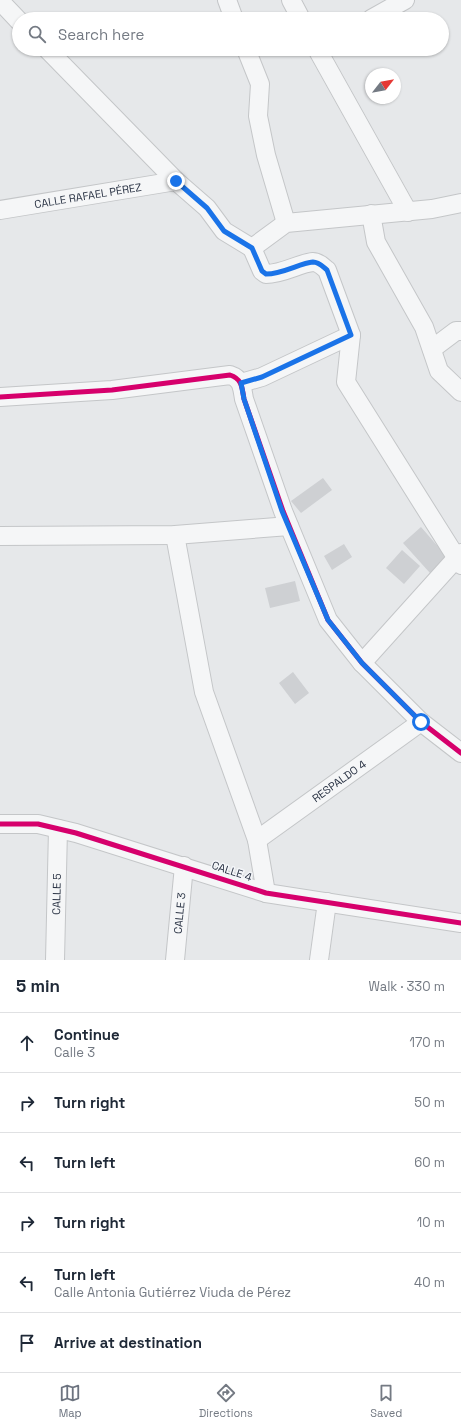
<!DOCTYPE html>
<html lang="en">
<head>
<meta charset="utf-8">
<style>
	:root { --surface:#fff; --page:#f2f2f3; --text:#1f2937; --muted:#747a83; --line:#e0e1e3; --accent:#6c737f }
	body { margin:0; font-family:"Space Grotesk",sans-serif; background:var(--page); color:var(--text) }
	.compass { position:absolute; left:365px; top:68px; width:36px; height:36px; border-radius:50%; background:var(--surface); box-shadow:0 1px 3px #0004; rotate:59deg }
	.stop { position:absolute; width:12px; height:12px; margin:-9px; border:3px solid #1a73e8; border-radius:50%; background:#fff }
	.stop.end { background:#1a73e8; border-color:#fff; box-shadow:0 1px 4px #0008 }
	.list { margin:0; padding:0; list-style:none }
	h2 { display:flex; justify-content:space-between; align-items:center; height:52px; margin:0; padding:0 16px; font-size:17px }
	h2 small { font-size:13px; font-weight:400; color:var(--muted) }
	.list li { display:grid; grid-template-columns:26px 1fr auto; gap:12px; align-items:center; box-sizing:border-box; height:60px; padding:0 16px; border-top:1px solid var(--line) }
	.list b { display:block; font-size:15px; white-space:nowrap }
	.list p { margin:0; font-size:13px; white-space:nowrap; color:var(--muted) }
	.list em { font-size:13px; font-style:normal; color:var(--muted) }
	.icon { flex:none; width:22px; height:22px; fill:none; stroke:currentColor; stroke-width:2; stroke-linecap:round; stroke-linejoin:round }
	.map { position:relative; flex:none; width:461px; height:960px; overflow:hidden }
	.search { position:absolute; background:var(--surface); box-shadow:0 1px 3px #0004; left:12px; right:12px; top:12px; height:44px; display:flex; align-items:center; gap:10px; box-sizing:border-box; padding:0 14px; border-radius:22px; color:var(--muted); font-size:15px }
	.sheet { height:412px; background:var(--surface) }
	nav { display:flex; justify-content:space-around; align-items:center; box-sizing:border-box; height:56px; border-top:1px solid var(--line); background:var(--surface); font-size:11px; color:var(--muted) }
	nav a { display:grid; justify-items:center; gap:2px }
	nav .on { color:var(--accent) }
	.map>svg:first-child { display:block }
	.building { fill:#ced0d3 }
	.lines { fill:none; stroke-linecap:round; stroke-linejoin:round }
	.street-casing { stroke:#c4c6c8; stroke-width:20 }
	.street { stroke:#f5f6f7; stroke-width:18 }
	.cycleway-casing { stroke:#f4f6f9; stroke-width:8 }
	.cycleway { stroke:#d6006c; stroke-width:5 }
	.route { stroke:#1a73e8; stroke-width:5 }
	.labels { text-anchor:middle; stroke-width:3; stroke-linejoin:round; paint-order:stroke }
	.street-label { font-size:11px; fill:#2b3445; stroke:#f4f6f9 }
</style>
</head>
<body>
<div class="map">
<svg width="461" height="960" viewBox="0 0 461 960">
	<rect width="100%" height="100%" fill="#e6e8ea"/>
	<path class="building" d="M323,478L332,490L301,513L291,501Z
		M421,527L447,557L430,573L403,543Z
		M344,544L352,557L332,570L324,556Z
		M402,550L420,566L404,584L386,568Z
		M295,581L300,601L270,608L265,588Z
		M293,672L309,693L295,704L279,683Z"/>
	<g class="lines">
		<g class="street-casing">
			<g id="street">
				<path d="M227,0L234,19"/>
				<path d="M291,0L301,19"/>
				<path d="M0,1L19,21"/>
				<path d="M371,19L405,0"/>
				<path d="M47,49L176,181L207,208L224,231L252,248"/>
				<path d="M246,49L260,84L258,116L266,155L286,223"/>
				<path d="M317,49L408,212"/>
				<path id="s1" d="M0,210L176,181"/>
				<path d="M371,214L376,242L424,327L439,371L461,392"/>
				<path d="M252,248L262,271L266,274C283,274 300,263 313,262C319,262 323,267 327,270L351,335L346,382L461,565"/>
				<path d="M252,248L286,223L432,209L461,203"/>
				<path d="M432,349L456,331H461"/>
				<path d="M241,383L262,377L351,335"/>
				<path d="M0,397L112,390L230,375C242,379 242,387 244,399L283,511L328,620L362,663L421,722L461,753"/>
				<path d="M175,535L204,692L257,840L266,893"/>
				<path d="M0,536L175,535L289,526"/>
				<path d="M362,663L461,553"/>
				<path d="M0,824H38L76,833L266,893L461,923"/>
				<path id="s2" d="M257,840L421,722"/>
				<path id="s3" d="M55,960L58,829"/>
				<path id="s4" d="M175,960L184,866"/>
				<path d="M319,960L327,902"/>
			</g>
		</g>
		<use href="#street" class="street"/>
		<g class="cycleway-casing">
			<path id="cycleway" d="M0,397L112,390L230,375C242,379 242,387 244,399L283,511L328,620L362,663L421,722L461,753
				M0,824H38L76,833L266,893L461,923"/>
		</g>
		<use href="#cycleway" class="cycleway"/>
	</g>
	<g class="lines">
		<path class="route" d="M176,181L207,208L224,231L252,248L262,271L266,274C283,274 300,263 313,262C319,262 323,267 327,270L351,335L262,377L241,383L244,399L282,511L328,620L362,663L421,722"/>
	</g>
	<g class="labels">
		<g class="street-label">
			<text dy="4" stroke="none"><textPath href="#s1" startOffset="89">CALLE RAFAEL PÉREZ</textPath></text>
			<text dy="4" stroke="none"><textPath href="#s2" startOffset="101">RESPALDO 4</textPath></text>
			<text transform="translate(232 871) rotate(18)" y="4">CALLE 4</text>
			<text dy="4" stroke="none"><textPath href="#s3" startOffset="66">CALLE 5</textPath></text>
			<text dy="4" stroke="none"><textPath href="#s4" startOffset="47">CALLE 3</textPath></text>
		</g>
	</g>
</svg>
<svg class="compass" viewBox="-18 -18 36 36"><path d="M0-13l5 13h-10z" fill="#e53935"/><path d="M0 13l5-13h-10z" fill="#747a83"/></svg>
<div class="stop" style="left:421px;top:722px"></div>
<div class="stop end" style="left:176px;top:181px"></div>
<div class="search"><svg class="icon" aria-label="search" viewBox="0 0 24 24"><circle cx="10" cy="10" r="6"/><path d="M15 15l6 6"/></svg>Search here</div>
</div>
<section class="sheet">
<h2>5 min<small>Walk · 330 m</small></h2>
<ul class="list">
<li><svg class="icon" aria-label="ahead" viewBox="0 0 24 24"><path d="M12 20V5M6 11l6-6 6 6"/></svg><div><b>Continue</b><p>Calle 3</p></div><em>170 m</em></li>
<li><svg class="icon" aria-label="right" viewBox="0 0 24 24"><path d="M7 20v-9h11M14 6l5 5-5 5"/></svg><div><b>Turn right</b></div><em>50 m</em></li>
<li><svg class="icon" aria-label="left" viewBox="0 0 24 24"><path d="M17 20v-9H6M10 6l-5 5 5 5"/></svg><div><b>Turn left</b></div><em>60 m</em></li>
<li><svg class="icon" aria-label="right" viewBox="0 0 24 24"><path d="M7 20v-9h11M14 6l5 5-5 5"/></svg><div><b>Turn right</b></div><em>10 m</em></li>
<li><svg class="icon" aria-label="left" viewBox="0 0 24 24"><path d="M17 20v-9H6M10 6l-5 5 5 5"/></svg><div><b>Turn left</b><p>Calle Antonia Gutiérrez Viuda de Pérez</p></div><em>40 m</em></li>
<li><svg class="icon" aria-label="arrive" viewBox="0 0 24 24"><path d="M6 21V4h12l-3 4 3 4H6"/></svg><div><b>Arrive at destination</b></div></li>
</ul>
</section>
<nav>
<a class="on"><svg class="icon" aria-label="map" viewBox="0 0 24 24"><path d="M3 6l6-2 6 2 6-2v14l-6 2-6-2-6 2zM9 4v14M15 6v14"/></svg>Map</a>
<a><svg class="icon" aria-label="directions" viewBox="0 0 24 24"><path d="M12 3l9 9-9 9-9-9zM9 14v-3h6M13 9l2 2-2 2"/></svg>Directions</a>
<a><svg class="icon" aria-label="saved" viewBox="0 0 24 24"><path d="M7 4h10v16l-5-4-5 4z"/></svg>Saved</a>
</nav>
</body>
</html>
